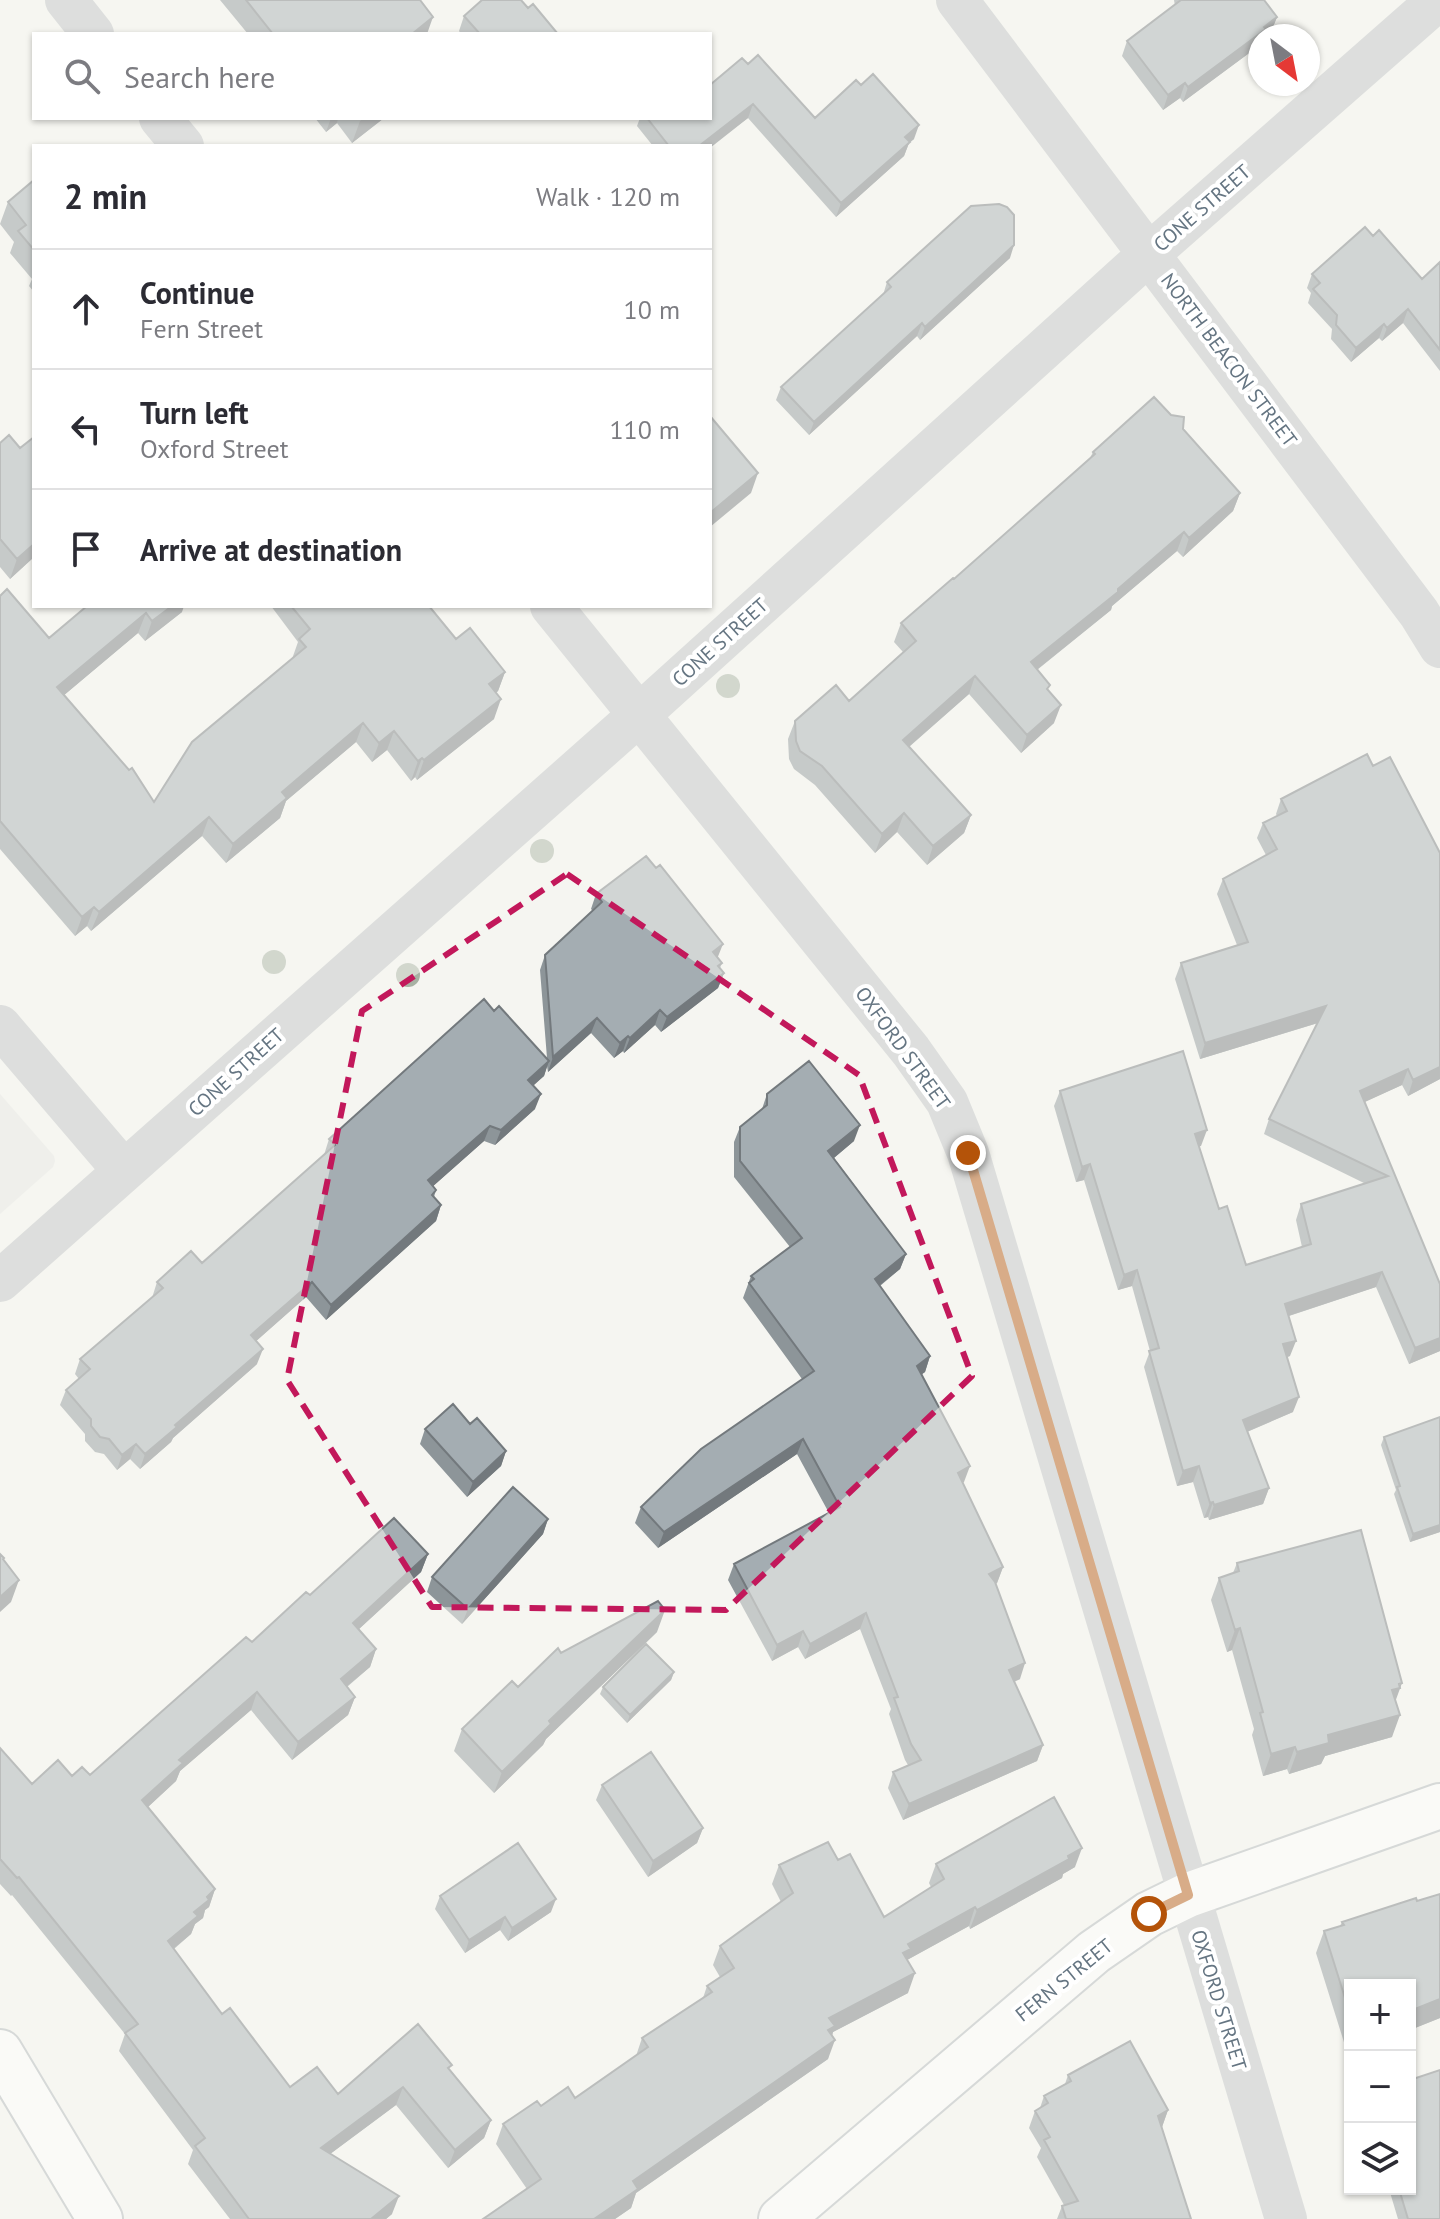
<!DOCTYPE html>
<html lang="en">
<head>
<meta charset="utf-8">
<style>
	:root { --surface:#fff; --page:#f7f7f7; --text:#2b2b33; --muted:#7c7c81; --line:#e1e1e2 }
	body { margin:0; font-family:"PT Sans",sans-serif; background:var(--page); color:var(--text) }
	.controls { position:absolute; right:24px; bottom:24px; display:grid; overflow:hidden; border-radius:0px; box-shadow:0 2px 6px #0004 }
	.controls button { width:72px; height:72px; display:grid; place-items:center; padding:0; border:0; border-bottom:2px solid var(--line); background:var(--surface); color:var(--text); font:40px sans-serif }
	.compass { position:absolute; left:1248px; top:24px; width:72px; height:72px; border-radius:50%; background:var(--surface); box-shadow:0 2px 6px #0004; rotate:148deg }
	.stop { position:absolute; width:24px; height:24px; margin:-18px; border:6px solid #b45309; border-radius:50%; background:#fff }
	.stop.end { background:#b45309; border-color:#fff; box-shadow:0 2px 8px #0008 }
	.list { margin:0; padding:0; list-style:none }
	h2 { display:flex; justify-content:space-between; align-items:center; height:104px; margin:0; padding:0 32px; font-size:34px }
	h2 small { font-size:26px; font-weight:400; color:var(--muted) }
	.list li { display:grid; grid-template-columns:52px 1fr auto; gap:24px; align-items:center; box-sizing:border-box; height:120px; padding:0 32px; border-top:2px solid var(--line) }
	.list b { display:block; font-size:30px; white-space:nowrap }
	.list p { margin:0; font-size:26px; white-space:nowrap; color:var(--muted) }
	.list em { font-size:26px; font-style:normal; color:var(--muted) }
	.icon { flex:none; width:44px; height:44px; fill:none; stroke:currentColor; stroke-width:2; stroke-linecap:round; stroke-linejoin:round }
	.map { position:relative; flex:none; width:1440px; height:2219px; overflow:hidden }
	.search { position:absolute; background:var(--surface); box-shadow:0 2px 6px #0004; left:32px; top:32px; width:680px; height:88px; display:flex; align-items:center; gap:20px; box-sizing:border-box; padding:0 28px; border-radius:0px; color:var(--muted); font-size:30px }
	.panel { position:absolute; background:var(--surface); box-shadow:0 2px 6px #0004; left:32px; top:144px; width:680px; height:464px; border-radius:0px }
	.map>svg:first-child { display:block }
	.built { fill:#e6e7e5 }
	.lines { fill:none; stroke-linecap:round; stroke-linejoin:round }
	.secondary-casing { stroke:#b0b6ba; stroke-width:48 }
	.street { stroke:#bec2c5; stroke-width:42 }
	.secondary { stroke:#fff; stroke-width:44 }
	.tree { fill:#a7b1a3 }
	.wall { fill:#8d9599 }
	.shaded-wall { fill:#73797d }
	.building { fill:#a4adb2; stroke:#73797d; stroke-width:2 }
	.route { stroke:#b45309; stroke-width:10 }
	.marked { fill:none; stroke:#c2185b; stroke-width:6; stroke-dasharray:16 10; stroke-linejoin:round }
	.labels { text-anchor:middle; stroke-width:8; stroke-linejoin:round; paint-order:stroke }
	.street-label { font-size:20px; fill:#657582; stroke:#fff }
</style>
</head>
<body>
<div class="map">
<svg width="1440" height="2219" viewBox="0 0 1440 2219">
	<rect width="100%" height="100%" fill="#f5f5f1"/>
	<path class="built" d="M0,1094L54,1156L55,1161L53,1167L0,1214Z"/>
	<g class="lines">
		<g class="secondary-casing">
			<path id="secondary" d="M0,2052L100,2219
				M781,2219L1094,1952L1149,1914L1188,1895L1440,1806"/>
		</g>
		<path class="street" d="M66,0L93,34
			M957,0L1419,613L1440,647
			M160,118L183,146
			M551,606L911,1051L947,1102L968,1153L1286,2219
			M0,1026L124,1171
			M0,1281L639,715L1149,254L1438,0"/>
		<use href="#secondary" class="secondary"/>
	</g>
	<g class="tree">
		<circle cx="728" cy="686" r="12"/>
		<circle cx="542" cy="851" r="12"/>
		<circle cx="274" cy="962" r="12"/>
		<circle cx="408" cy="975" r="12"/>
	</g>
	<path class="wall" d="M220,0H420L427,34H248Z
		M1174,0H1264L1277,17L1271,32L1260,36V45L1183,102L1180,98L1163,110L1122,56L1127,41L1175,6Z
		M528,8L558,34H461L459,31L464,16Z
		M748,64L815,118L914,139L909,143L904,156L836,217L748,118L710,146H653L637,126L640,118H710Z
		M315,118H384L352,143L337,123L326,132Z
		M34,180V292L29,286L32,279L10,253L14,242L0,224L8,202Z
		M1373,236L1422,279L1440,262V371L1403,323L1382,341L1379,338L1351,362L1331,339L1332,329L1308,303L1311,293L1307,288L1312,274Z
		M1010,258L920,340L917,336L809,435L776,400L781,387L883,295L887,282Z
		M1183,429L1240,493L1233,511L1183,557L1177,551L1112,606L1111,610L1037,670L1048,691L1054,723L1021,753L969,694L909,747L971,815L964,833L927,865L897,832L875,853L815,785L794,769L789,759L788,739L795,721L849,701L903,652L894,642L901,623L954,579L1090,458L1093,452Z
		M34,437V557L10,579L0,567V443L20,448Z
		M0,596L49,638L87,606L182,612L145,641L138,633L64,695L154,802L292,659L298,642L271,606H429L456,639L505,672L498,691L496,693L494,719L417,780L415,777L411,781L387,750L372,762L356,742L286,801L280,818L226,863L202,836L91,931L87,926L75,936L0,849Z
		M1373,766L1440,853V1079L1408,1096L1402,1085L1364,1102L1440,1284V1351L1409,1364L1376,1287L1289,1316L1290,1356L1287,1357L1293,1412L1247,1432L1269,1488L1263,1504L1209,1520L1208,1517L1204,1518L1193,1482L1177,1486L1144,1367L1150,1351L1132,1286L1118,1290L1084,1180L1076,1182L1054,1106L1060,1091L1201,1146H1199L1219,1209L1246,1265L1302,1247L1296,1220L1301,1204L1366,1184L1264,1134L1269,1119L1318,1023L1200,1059L1175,979L1181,963L1237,945L1217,894L1223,879L1266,855L1257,838L1263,823L1277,816L1276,814L1281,799Z
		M596,894L718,958L722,963L720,968L724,973L718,988L661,1032L655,1025L624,1053L623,1051L614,1058L591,1033L548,1072L547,1066L544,1076L533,1085L535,1109L495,1145L484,1141L433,1186L436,1190L434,1197L441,1205L436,1221L326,1320L306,1297L256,1341L257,1364L173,1438L171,1442L140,1469L130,1459L117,1470L104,1454L95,1452L85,1441V1434L60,1405L66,1390L79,1379L75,1374L80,1359L152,1298L157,1282L202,1263L324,1155L329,1139L494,1011L547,1058L540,970L545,955L593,911L591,909Z
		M767,1094L854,1141L834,1158L906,1254L900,1269L880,1286L930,1356L925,1372L922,1374L964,1482L962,1483L1003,1567L997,1583L995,1584L1020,1679L1014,1682L1043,1745L1037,1761L903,1820L888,1788L893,1772L908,1765L905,1760L889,1714L891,1709L860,1629L805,1659L798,1647L772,1661L728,1580L734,1564L829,1513L797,1454L658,1548L635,1523L641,1507L802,1379L743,1298L751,1276L790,1247L734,1177V1142L740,1127L762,1109Z
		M470,1424L506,1451L501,1466L467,1497L420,1444L425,1429Z
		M1384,1437L1440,1532L1410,1542L1394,1494L1396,1490L1381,1445Z
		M548,1519L543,1534L462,1624L427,1592L432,1577Z
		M428,1554L421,1572L359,1629L376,1649L370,1667L347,1687L355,1697L348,1715L292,1760L251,1710L180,1771L176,1781L148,1807L215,1889L209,1907L205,1910L203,1918L195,1924L191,1934L174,1949L222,2014L290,2087L338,2094L450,2070L491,2120L484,2138L448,2168L396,2105L330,2154L392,2214L386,2219H230L188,2164L193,2150L119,2051L125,2034L12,1895L11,1896L0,1884V1748L32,1784L72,1776L90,1775L310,1595Z
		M1237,1563L1395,1701L1392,1737L1325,1756L1321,1764L1289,1774L1287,1769L1263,1776L1252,1735L1254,1729L1232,1650L1227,1652L1211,1600L1219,1578L1233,1573Z
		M657,1632L546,1739L543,1745L494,1793L454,1751L462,1729L561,1653Z
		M674,1672L671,1680L627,1723L600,1694L603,1687Z
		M602,1785L703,1828L697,1843L648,1877L596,1800Z
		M838,1860L884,1917L931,1887L929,1883L936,1864L1075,1867L1063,1874L1062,1878L970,1929L969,1926L907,1960L908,1993L833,2032L828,2059L636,2193L631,2208L615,2219H483L527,2189L496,2144L503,2124L541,2106L575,2098L636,2056L642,2038L703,1998L707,1986L720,1977L713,1965L720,1946L781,1902L772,1884L779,1865Z
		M1440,1894V2018L1410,2030V1985H1350V2054L1348,2055L1316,1953L1324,1931L1340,1926L1342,1922Z
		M440,1896L551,1912L508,1941L500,1930L465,1953L435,1909Z
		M1068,2075L1168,2110L1162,2127L1191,2219H1057L1062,2206L1064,2205L1037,2157L1041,2148L1029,2128L1035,2111L1040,2108L1044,2096L1065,2084Z
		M1389,2189H1410L1440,2219H1398Z"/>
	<path class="shaded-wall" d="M433,17L427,34H412Z
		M1277,17L1271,32L1266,36H1260V45L1183,102L1188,87Z
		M1185,83L1180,98L1163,110L1168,95Z
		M753,104L748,118L710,148V146H699Z
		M331,118H338L337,123L326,132Z
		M364,118H384L352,143L360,121Z
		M919,125L914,139L909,143L904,156L836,217L841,203L905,137Z
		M1014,245L1010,258L920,340L925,327Z
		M1408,309L1403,323L1382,341L1387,328Z
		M922,323L917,336L809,435L814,422Z
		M1384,324L1379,338L1351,362L1356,348Z
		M758,473L751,493L710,527V513Z
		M1240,493L1233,511L1183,557L1189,538Z
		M1184,532L1177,551L1112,606L1111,610L1024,680L1031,662Z
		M34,544V557L10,579L17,559Z
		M172,606H184L182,612L145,641L152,621Z
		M146,613L138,633L50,707L57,687Z
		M505,672L498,691L482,703L489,684Z
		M975,676L969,694L896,758L903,740Z
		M501,699L494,719L417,780L424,760Z
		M1061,705L1054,723L1021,753L1027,735Z
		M363,723L356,742L286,801L280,818L226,863L233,844L282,792Z
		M394,731L387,750L372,762L379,743Z
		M422,758L415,777L411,781L418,761Z
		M904,813L897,832L875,853L882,834Z
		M971,815L964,833L927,865L933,846Z
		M209,817L202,836L91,931L99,912Z
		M94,907L87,926L75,936L82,917Z
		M723,944L717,959L713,952Z
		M724,973L718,988L661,1032L667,1017Z
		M1326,1006L1321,1022L1200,1059L1205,1043Z
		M660,1010L655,1025L624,1053L630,1038Z
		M597,1018L591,1033L548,1072L553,1057Z
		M628,1036L623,1051L614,1058L620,1043Z
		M549,1061L544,1076L523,1095L528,1080Z
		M1440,1067V1079L1408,1096L1413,1080Z
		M1408,1069L1402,1085L1354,1107L1360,1091Z
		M541,1094L535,1109L495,1145L501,1130Z
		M860,1125L854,1141L823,1167L828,1151Z
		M490,1126L484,1141L422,1196L428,1180Z
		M1207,1130L1201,1146L1189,1149L1195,1134Z
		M1090,1164L1084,1180L1076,1182L1082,1167Z
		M441,1205L436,1221L326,1320L331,1305Z
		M906,1254L900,1269L869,1294L875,1279Z
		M1137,1270L1132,1286L1118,1290L1124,1275Z
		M1382,1272L1376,1287L1279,1319L1285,1304Z
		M312,1282L306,1297L245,1351L251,1335Z
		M1440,1338V1351L1409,1364L1415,1348Z
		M1296,1341L1290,1356L1278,1360L1283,1344Z
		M263,1349L257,1364L173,1438L171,1442L140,1469L145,1454L175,1425Z
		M930,1356L925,1372L911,1382L917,1366Z
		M1299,1397L1293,1412L1237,1436L1243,1420Z
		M803,1439L797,1454L658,1548L664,1532Z
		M136,1444L130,1459L117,1470L122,1455Z
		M506,1451L501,1466L467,1497L473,1482Z
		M970,1466L964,1482L952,1488L958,1473Z
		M1199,1466L1193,1482L1177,1486L1183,1471Z
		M1269,1488L1263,1504L1209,1520L1214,1505Z
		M1213,1502L1208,1517L1204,1518L1210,1503Z
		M548,1519L543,1534L462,1624L468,1609Z
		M1440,1525V1532L1410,1542L1413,1534Z
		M428,1554L421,1572L347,1640L353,1623Z
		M1003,1567L997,1583L984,1590L989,1574Z
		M19,1580L11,1602L0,1612V1597Z
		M665,1610L657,1632L546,1739L543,1745L494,1793L502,1772L549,1721Z
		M866,1613L860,1629L805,1659L810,1644Z
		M1240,1628L1232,1650L1227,1652L1235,1630Z
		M803,1631L798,1647L772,1661L777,1645Z
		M376,1649L370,1667L334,1697L341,1679Z
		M1025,1663L1020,1679L1003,1686L1009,1670Z
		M674,1672L671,1680L627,1723L630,1715Z
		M1402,1683L1394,1705L1392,1690Z
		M257,1692L251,1710L180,1771L176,1781L136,1818L142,1800L179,1760Z
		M355,1697L348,1715L292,1760L298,1742Z
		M1400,1715L1392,1737L1325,1756L1321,1764L1289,1774L1297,1752L1328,1735Z
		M1043,1745L1037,1761L903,1820L909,1804Z
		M1295,1747L1287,1769L1263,1776L1271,1754Z
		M703,1828L697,1843L648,1877L653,1861Z
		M1082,1848L1075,1867L1063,1874L1062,1878L970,1929L977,1910Z
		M215,1889L209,1907L205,1910L203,1918L195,1924L191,1934L161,1959L168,1941L207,1897Z
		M556,1899L551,1912L508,1941L512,1928Z
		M975,1907L969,1926L907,1960L903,1953L908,1944Z
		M505,1917L500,1930L465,1953L469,1940Z
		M915,1973L908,1993L833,2032L828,2045L835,2040L828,2059L636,2193L631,2208L615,2219H594L633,2181L829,2018Z
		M1440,1999V2018L1410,2030V2011Z
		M403,2087L396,2105L314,2166L321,2148Z
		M1168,2110L1162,2127L1158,2116Z
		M491,2120L484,2138L448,2168L455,2150Z
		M399,2196L392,2214L386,2219H371Z"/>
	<path class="building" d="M246,0H420L433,17L412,34H273Z
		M482,0H521L528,8L533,4L558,34H480L464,16Z
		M1181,0H1264L1277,17L1264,27L1266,29L1188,87L1185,83L1168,95L1127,41Z
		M758,55L815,118L856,80L861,85L873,74L919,125L905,137L910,142L841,203L753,104L699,146H669L647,118H710V85L742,58L748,64Z
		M34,180V250L18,231L26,225L8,202Z
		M999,204L1007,207L1014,215V245L925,327L922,323L814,422L781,387L891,287L887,282L971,206Z
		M1365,227L1373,236L1379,230L1422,279L1440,262V350L1408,309L1387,328L1384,324L1356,348L1336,325L1337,315L1313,289L1320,283L1312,274Z
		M1154,397L1171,415L1184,417L1183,429L1240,493L1189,538L1184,532L1118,589V592L1031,662L1050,685L1047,689L1061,705L1027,735L975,676L903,740L971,815L933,846L904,813L882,834L822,766L800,751L796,741L795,721L836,685L849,701L916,641L901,623L953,578L954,579L1095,454L1093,452Z
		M710,416L758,473L710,513Z
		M9,435L20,448L34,437V544L17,559L0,539V443Z
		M7,589L49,638L87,606H172L152,621L146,613L57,687L129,770L132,768L154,802L192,742L306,647L299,639L310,629L291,606H429L456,639L470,628L505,672L489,684L501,699L424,760L422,758L418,761L394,731L379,743L363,723L282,792L287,798L233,844L209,817L99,912L94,907L82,917L0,821V596Z
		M1367,754L1373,766L1390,757L1440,853V1067L1413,1080L1408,1069L1360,1091L1440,1284V1338L1415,1348L1382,1272L1285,1304L1296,1341L1283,1344L1299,1397L1243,1420L1269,1488L1214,1505L1213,1502L1210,1503L1199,1466L1183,1471L1149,1351L1159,1348L1137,1270L1124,1275L1090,1164L1082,1167L1060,1091L1183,1051L1207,1130L1195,1134L1219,1209L1227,1206L1246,1265L1311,1244L1301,1204L1388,1176L1269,1119L1326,1006L1205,1043L1181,963L1248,942L1223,879L1277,849L1263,823L1287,811L1281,799Z
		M646,856L656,868L660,865L723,944L713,952L722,963L718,966L724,973L667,1017L660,1010L630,1038L628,1036L620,1043L597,1018L553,1057L545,955L602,902L596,894Z
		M484,999L494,1011L499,1006L549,1061L528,1080L541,1094L501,1130L490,1126L428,1180L436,1190L432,1195L441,1205L331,1305L312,1282L251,1335L263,1349L175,1425L177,1427L145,1454L136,1444L122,1455L109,1439L100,1437L91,1426V1419L66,1390L90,1369L80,1359L163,1288L157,1282L191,1251L202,1263L335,1145L329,1139Z
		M809,1061L860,1125L828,1151L906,1254L875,1279L930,1356L917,1366L970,1466L958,1473L1003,1567L989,1574L995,1582L1025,1663L1009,1670L1043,1745L909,1804L893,1772L921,1760L911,1744L894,1698L898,1697L866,1613L810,1644L803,1631L777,1645L734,1564L840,1507L803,1439L664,1532L641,1507L701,1449L814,1371L749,1283L754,1279L751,1276L802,1238L740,1161V1127L767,1105V1094Z
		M453,1404L470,1424L477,1418L506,1451L473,1482L425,1429Z
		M1440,1417V1525L1413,1534L1397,1487L1400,1486L1384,1437Z
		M513,1487L548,1519L468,1609L432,1577Z
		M394,1518L428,1554L353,1623L376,1649L341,1679L355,1697L298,1742L257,1692L179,1760L183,1763L142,1800L215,1889L207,1897L209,1900L194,1912L198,1916L168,1941L222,2014L230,2008L290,2087L317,2067L338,2094L418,2024L452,2065L448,2068L491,2120L455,2150L403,2087L321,2148L399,2196L371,2219H249L195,2146L205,2138L125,2033L138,2024L19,1877L17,1878L0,1859V1748L32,1784L58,1760L72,1776L82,1767L90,1775L246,1637L252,1642L306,1592L310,1595Z
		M1361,1530L1402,1683L1399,1684L1400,1688L1392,1690L1400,1715L1328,1735L1329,1743L1297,1752L1295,1747L1271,1754L1260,1713L1263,1712L1240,1628L1235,1630L1219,1578L1239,1571L1237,1563Z
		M0,1554L4,1558L3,1559L19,1580L0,1597Z
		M658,1601L665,1610L549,1721L551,1724L502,1772L462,1729L512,1681L518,1687L558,1648L561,1653Z
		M646,1644L674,1672L630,1715L603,1687Z
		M651,1752L703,1828L653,1861L602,1785Z
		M1054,1797L1082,1848L1068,1856L1069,1859L977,1910L975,1907L908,1944L911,1949L903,1953L915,1973L829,2018L835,2026L828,2030L835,2040L633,2181L638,2189L594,2219H483L541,2179L503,2124L537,2101L541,2106L568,2087L575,2098L648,2047L642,2038L712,1992L707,1986L734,1968L720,1946L793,1893L779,1865L828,1842L838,1860L850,1854L884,1917L944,1879L936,1864Z
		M518,1843L556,1899L512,1928L505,1917L469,1940L440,1896Z
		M1440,1894V1999L1410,2011V1985H1350V2014L1324,1931L1344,1925L1342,1922L1416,1898L1417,1901Z
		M1130,2041L1168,2110L1158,2116L1191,2219H1066L1062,2206L1078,2201L1044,2140L1050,2137L1035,2111L1048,2103L1044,2096L1071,2081L1068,2075Z
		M1440,2070V2219H1408L1399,2189H1410V2080Z"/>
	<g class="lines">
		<path class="route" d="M968,1153L1188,1895L1149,1914"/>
	</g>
	<path d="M0 0H1440V2219H0ZM567,874L859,1075L972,1376L726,1610L432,1607L287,1380L362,1011Z" fill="#f5f5f1" fill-opacity=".55" fill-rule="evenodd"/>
	<path class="marked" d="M567,874L859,1075L972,1376L726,1610L432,1607L287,1380L362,1011Z"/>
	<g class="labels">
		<g class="street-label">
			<text transform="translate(1202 208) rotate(-41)" y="7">CONE STREET</text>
			<text transform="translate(1229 360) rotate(53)" y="7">NORTH BEACON STREET</text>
			<text transform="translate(720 642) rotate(-42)" y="7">CONE STREET</text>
			<text transform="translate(903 1048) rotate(54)" y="7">OXFORD STREET</text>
			<text transform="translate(236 1072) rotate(-42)" y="7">CONE STREET</text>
			<text transform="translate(1064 1980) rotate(-39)" y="7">FERN STREET</text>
			<text transform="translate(1219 2000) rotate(73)" y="7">OXFORD STREET</text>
		</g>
	</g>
</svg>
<div class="controls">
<button>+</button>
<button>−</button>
<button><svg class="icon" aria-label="layers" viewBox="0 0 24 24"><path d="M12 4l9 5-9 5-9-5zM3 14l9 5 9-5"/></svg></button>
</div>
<svg class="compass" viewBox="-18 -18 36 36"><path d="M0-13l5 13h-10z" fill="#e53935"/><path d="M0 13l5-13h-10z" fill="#7c7c81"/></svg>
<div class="stop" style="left:1149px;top:1914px"></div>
<div class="stop end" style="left:968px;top:1153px"></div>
<div class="search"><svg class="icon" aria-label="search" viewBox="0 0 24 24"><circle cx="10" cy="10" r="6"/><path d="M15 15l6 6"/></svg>Search here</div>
<section class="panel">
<h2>2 min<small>Walk · 120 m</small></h2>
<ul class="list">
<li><svg class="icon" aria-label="ahead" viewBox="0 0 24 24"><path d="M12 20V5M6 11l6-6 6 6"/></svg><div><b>Continue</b><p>Fern Street</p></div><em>10 m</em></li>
<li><svg class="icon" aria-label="left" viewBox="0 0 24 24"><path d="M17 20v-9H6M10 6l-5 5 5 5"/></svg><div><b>Turn left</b><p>Oxford Street</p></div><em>110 m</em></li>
<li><svg class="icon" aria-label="arrive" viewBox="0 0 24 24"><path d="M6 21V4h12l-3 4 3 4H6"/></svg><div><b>Arrive at destination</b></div></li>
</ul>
</section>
</div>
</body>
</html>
